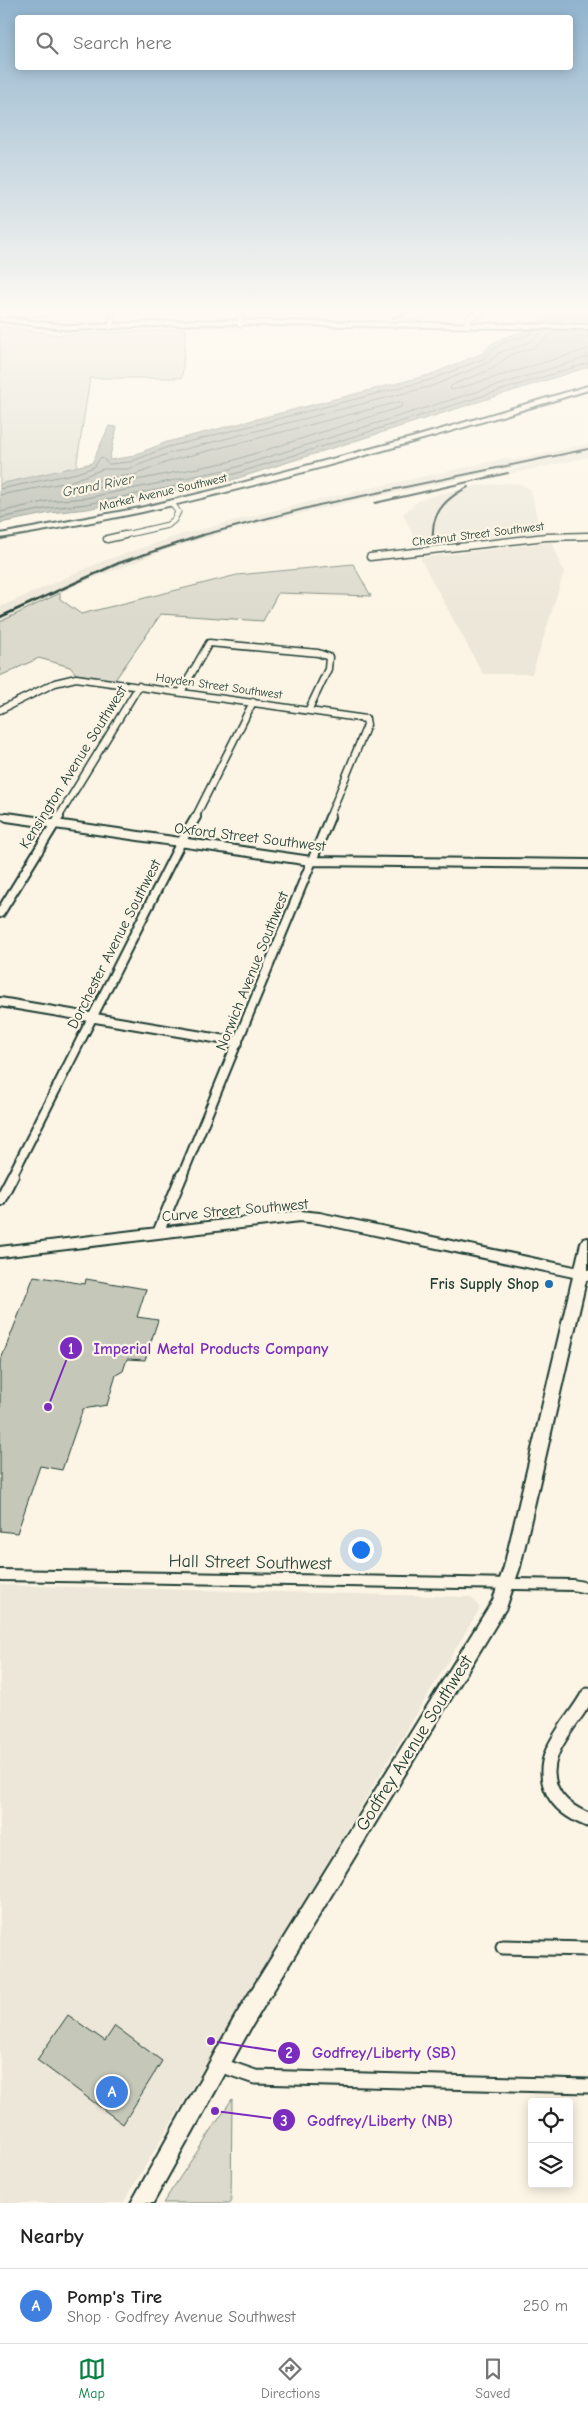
<!DOCTYPE html>
<html lang="en">
<head>
<meta charset="utf-8">
<style>
	:root { --surface:#fff; --page:#f2f2f2; --text:#222; --muted:#767676; --line:#e0e0e0; --accent:#0b8043 }
	body { margin:0; font-family:"Comic Neue",sans-serif; background:var(--page); color:var(--text) }
	.controls { position:absolute; right:15px; bottom:15px; display:grid; overflow:hidden; border-radius:5px; box-shadow:0 2px 12px #0003 }
	.controls button { width:45px; height:45px; display:grid; place-items:center; padding:0; border:0; border-bottom:1px solid var(--line); background:var(--surface); color:var(--text); font:25px sans-serif }
	.you { position:absolute; left:360px; top:1549px; width:18px; height:18px; margin:-12px; border:4px solid #fff; border-radius:50%; background:#1a73e8; box-shadow:0 0 0 8px #1a73e833 }
	.badge { display:grid; place-items:center; width:32px; height:32px; border-radius:50%; background:var(--accent); color:#fff; font-size:16px; font-weight:700 }
	.pin { position:absolute; translate:-50% -50%; border:2px solid #fff; box-shadow:0 1px 5px #0006 }
	.list { margin:0; padding:0; list-style:none }
	h2 { display:flex; justify-content:space-between; align-items:center; height:65px; margin:0; padding:0 20px; font-size:21px }
	h2 small { font-size:16px; font-weight:400; color:var(--muted) }
	.list li { display:grid; grid-template-columns:32px 1fr auto; gap:15px; align-items:center; box-sizing:border-box; height:75px; padding:0 20px; border-top:1px solid var(--line) }
	.list b { display:block; font-size:19px; white-space:nowrap }
	.list p { margin:0; font-size:16px; white-space:nowrap; color:var(--muted) }
	.list em { font-size:16px; font-style:normal; color:var(--muted) }
	.icon { flex:none; width:28px; height:28px; fill:none; stroke:currentColor; stroke-width:2; stroke-linecap:round; stroke-linejoin:round }
	.map { position:relative; flex:none; width:588px; height:2203px; overflow:hidden }
	.search { position:absolute; background:var(--surface); box-shadow:0 2px 12px #0003; left:15px; right:15px; top:15px; height:55px; display:flex; align-items:center; gap:12px; box-sizing:border-box; padding:0 18px; border-radius:5px; color:var(--muted); font-size:19px }
	.sheet { height:140px; background:var(--surface) }
	nav { display:flex; justify-content:space-around; align-items:center; box-sizing:border-box; height:70px; border-top:1px solid var(--line); background:var(--surface); font-size:14px; color:var(--muted) }
	nav a { display:grid; justify-items:center; gap:2px }
	nav .on { color:var(--accent) }
	.map>svg:first-child { display:block }
	.built { fill:#ece7d8 }
	.green { fill:#dcdacc; stroke:#7e8c80 }
	.water { fill:#aeb3a7; stroke:#758479 }
	.lines { fill:none; stroke-linecap:round; stroke-linejoin:round }
	.shore { stroke:#586c62; stroke-width:1 }
	.building { fill:#c5c7b9; stroke:#1f3d34 }
	.minor-far4-casing { stroke:#1f3d34; stroke-width:7 }
	.minor-far3-casing { stroke:#1f3d34; stroke-width:9 }
	.minor-far2-casing { stroke:#1f3d34; stroke-width:12 }
	.minor-far1-casing { stroke:#1f3d34; stroke-width:14 }
	.minor-casing { stroke:#1f3d34; stroke-width:17 }
	.tertiary-casing { stroke:#1f3d34; stroke-width:8 }
	.secondary-casing { stroke:#1f3d34; stroke-width:4 }
	.minor-far4 { stroke:#fcf5e5; stroke-width:5 }
	.minor-far3 { stroke:#fcf5e5; stroke-width:6 }
	.minor-far2 { stroke:#fcf5e5; stroke-width:8 }
	.minor-far1 { stroke:#fcf5e5; stroke-width:10 }
	.minor { stroke:#fcf5e5; stroke-width:13 }
	.tertiary { stroke:#fcf5e5; stroke-width:6 }
	.secondary { fill:#fcf5e5; fill-rule:evenodd }
	.rail-far1 { stroke:#1f3d34; stroke-width:2 }
	.rail { stroke:#1f3d34; stroke-width:2.5 }
	.poi-dot { fill:#1f6fb2; stroke:#fcf5e5; stroke-width:2 }
	.labels { text-anchor:middle; stroke-width:4.5; stroke-linejoin:round; paint-order:stroke }
	.far-street-label { font-size:12px; fill:#1f3d34; stroke:#fcf5e5 }
	.far-water-label { font-size:14px; font-style:italic; fill:#435a51; stroke:#fcf5e5 }
	.street-label { font-size:15px; fill:#1f3d34; stroke:#fcf5e5 }
	.poi-label { font-size:15px; font-weight:bold; fill:#1f3d34; stroke:#fcf5e5; text-anchor:end }
	.near-street-label { font-size:18px; fill:#1f3d34; stroke:#fcf5e5 }
	.leader { fill:none; stroke:#7b2cbf; stroke-width:2 }
	.callout-dot { fill:#7b2cbf; stroke:#fcf5e5; stroke-width:2 }
	.mark-label { font-size:15px; text-anchor:middle; font-weight:bold; fill:#fff }
	.callout-label { font-size:16px; text-anchor:middle; font-weight:bold; fill:#7b2cbf; stroke:#fcf5e5; stroke-width:4.5; stroke-linejoin:round; paint-order:stroke }
</style>
</head>
<body>
<div class="map">
<svg width="588" height="2203" viewBox="0 0 588 2203">
	<rect width="100%" height="100%" fill="#fcf5e5"/>
	<filter id="ink" filterUnits="userSpaceOnUse"><feTurbulence type="fractalNoise" baseFrequency=".02" numOctaves="2"/><feDisplacementMap in="SourceGraphic" scale="10" xChannelSelector="R" yChannelSelector="G"/><feConvolveMatrix kernelMatrix="1 2 1 2 8 2 1 2 1" color-interpolation-filters="sRGB"/></filter>
	<g filter="url(#ink)">
		<path class="built" d="M106,313L105,324H61L29,319L74,314Z
			M588,444V457L378,503L376,501L466,482L540,462L329,507L239,528L166,550L79,584L0,622V607L103,561L183,534L312,501L507,458L512,460Z
			M507,483L522,484L531,490L540,532L423,546L416,542L403,514L418,501L431,496L475,486Z
			M552,542L564,572L532,674H483L420,558Z
			M0,1585L471,1597L480,1608L123,2203H0Z"/>
		<path class="green" d="M0,326L57,335L186,329L182,378H90L76,468L0,484Z
			M353,564L371,596L278,593L263,621L161,614L115,680L76,674L70,667L39,658L0,676V622L60,593V599L81,614L237,575Z
			M232,2099L231,2203H163Z"/>
		<path class="water" d="M549,313H588V367L232,480L87,509L50,513L0,523V484L92,463L109,426L117,427L109,460L129,457L167,442L429,375L483,353L491,344L505,337L524,332Z"/>
		<g class="lines">
			<path class="shore" d="M557,330L533,348L512,354L492,369L452,385L450,389L453,390L588,349
				M400,402L403,404L401,407L228,462L86,490L82,488L104,478L134,475L173,460Z
				M0,489L77,473L94,467L101,457L109,464L130,462L168,447L430,380L485,358L495,348L507,341L526,336L535,330
				M0,495L69,482L103,469H128L170,453L432,386L488,363L499,353L530,342L545,330
				M0,512L48,501L86,498L230,469L588,357
				M0,518L50,508L87,504L231,475L588,363"/>
		</g>
		<path class="building" d="M34,1276L85,1284L86,1279L146,1289L137,1317L158,1320L145,1360L127,1359L123,1371L116,1375L107,1405L83,1409L62,1470L40,1466L17,1533L0,1531V1362Z
			M68,2015L105,2041L115,2026L162,2061L123,2124L37,2060Z"/>
		<g class="lines">
			<g class="minor-far4-casing">
				<path id="minor-far4" d="M240,313V325
					M0,314L45,313
					M111,327L113,313
					M120,536L168,525L174,520L178,512L172,503
					M584,536H588"/>
			</g>
			<g class="minor-far3-casing">
				<path id="minor-far3" d="M107,539L125,535
					M370,557L546,537L588,536
					M181,692L209,643L318,653L329,657L328,669L309,709
					M0,710L55,683L76,678L366,719L367,725L329,818
					M0,816L16,818
					M58,818L139,686
					M195,818L253,702"/>
			</g>
			<g class="minor-far2-casing">
				<path id="minor-far2" d="M7,817L311,861L588,864
					M0,913L59,817
					M0,1002L238,1042
					M12,1176L181,842L196,817
					M182,1176L330,817"/>
			</g>
			<g class="minor-far1-casing">
				<path id="minor-far1" d="M0,1200L13,1175
					M158,1233L182,1175
					M0,1252L300,1216L319,1218L588,1275
					M0,1575L573,1585L588,1588"/>
			</g>
			<g class="minor-casing">
				<path id="minor" d="M588,1695C573,1724 534,1756 553,1792C560,1806 573,1814 588,1820
					M503,1947L588,1949
					M220,2065L255,2077L588,2086"/>
			</g>
			<g class="tertiary-casing">
				<path id="tertiary" d="M467,325L469,318L480,313"/>
			</g>
			<g class="secondary-casing">
				<path id="secondary" d="M0,317L72,326L198,320L588,325V329L198,324L72,330L0,321Z
					M588,386V390C440,435 292,478 142,512C95,522 47,530 0,538V534L140,508L211,491L415,437Z
					M588,1238V1272L520,1567L506,1608L250,2029L153,2203H131L236,2015L493,1600L504,1567L581,1243L583,1239Z"/>
			</g>
			<use href="#minor-far4" class="minor-far4"/>
			<use href="#minor-far3" class="minor-far3"/>
			<use href="#minor-far2" class="minor-far2"/>
			<use href="#minor-far1" class="minor-far1"/>
			<use href="#minor" class="minor"/>
			<use href="#tertiary" class="tertiary"/>
			<use href="#secondary" class="secondary"/>
			<path class="rail-far1" d="M393,318L406,313
				M375,503L508,473
				M199,536L319,505L588,449
				M433,536C431,512 448,497 468,487"/>
			<path class="rail" d="M433,535V541
				M0,617L119,563L203,535"/>
		</g>
	</g>
	<linearGradient id="sky" x2="0" y2="1"><stop stop-color="#91b4ce"/><stop offset="0.5" stop-color="#fefaf3"/><stop offset="1" stop-color="#fefaf3" stop-opacity="0"/></linearGradient>
	<rect width="588" height="621" fill="url(#sky)"/>
	<circle class="poi-dot" cx="549" cy="1284" r="5"/>
	<g class="labels">
		<g class="far-street-label">
			<text transform="translate(163 492) rotate(-13)" y="4">Market Avenue Southwest</text>
			<text transform="translate(478 534) rotate(-7)" y="4">Chestnut Street Southwest</text>
			<text transform="translate(219 686) rotate(8)" y="4">Hayden Street Southwest</text>
		</g>
		<g class="far-water-label">
			<text transform="translate(98 485) rotate(-11)" y="5">Grand River</text>
		</g>
		<g class="street-label">
			<text transform="translate(73 767) rotate(-58)" y="5">Kensington Avenue Southwest</text>
			<text transform="translate(250 837) rotate(7)" y="5">Oxford Street Southwest</text>
			<text transform="translate(114 944) rotate(-63)" y="5">Dorchester Avenue Southwest</text>
			<text transform="translate(252 971) rotate(-68)" y="5">Norwich Avenue Southwest</text>
			<text transform="translate(235 1210) rotate(-5)" y="5">Curve Street Southwest</text>
		</g>
		<g class="poi-label">
			<text x="539" y="1289">Fris Supply Shop</text>
		</g>
		<g class="near-street-label">
			<text transform="translate(250 1562) rotate(1)" y="6">Hall Street Southwest</text>
			<text transform="translate(414 1743) rotate(-58)" y="6">Godfrey Avenue Southwest</text>
		</g>
	</g>
	<path class="leader" d="M48 1407L71 1348M211 2041L289 2053M215 2111L284 2120"/>
	<g class="callout-dot">
		<circle cx="48" cy="1407" r="5"/>
		<circle cx="211" cy="2041" r="5"/>
		<circle cx="215" cy="2111" r="5"/>
		<circle cx="71" cy="1348" r="12"/>
		<circle cx="289" cy="2053" r="12"/>
		<circle cx="284" cy="2120" r="12"/>
	</g>
	<g class="mark-label">
		<text x="71" y="1354">1</text>
		<text x="289" y="2058">2</text>
		<text x="284" y="2126">3</text>
	</g>
	<g class="callout-label">
		<text x="211" y="1354">Imperial Metal Products Company</text>
		<text x="384" y="2058">Godfrey/Liberty (SB)</text>
		<text x="380" y="2126">Godfrey/Liberty (NB)</text>
	</g>
</svg>
<div class="controls">
<button><svg class="icon" aria-label="locate" viewBox="0 0 24 24"><circle cx="12" cy="12" r="6"/><path d="M12 2v4M12 18v4M2 12h4M18 12h4"/></svg></button>
<button><svg class="icon" aria-label="layers" viewBox="0 0 24 24"><path d="M12 4l9 5-9 5-9-5zM3 14l9 5 9-5"/></svg></button>
</div>
<div class="you"></div>
<div class="pin badge" style="left:112px;top:2092px;background:#3f7fe0">A</div>
<div class="search"><svg class="icon" aria-label="search" viewBox="0 0 24 24"><circle cx="10" cy="10" r="6"/><path d="M15 15l6 6"/></svg>Search here</div>
</div>
<section class="sheet">
<h2>Nearby<small></small></h2>
<ul class="list">
<li><span class="badge" style="background:#3f7fe0">A</span><div><b>Pomp's Tire</b><p>Shop · Godfrey Avenue Southwest</p></div><em>250 m</em></li>
</ul>
</section>
<nav>
<a class="on"><svg class="icon" aria-label="map" viewBox="0 0 24 24"><path d="M3 6l6-2 6 2 6-2v14l-6 2-6-2-6 2zM9 4v14M15 6v14"/></svg>Map</a>
<a><svg class="icon" aria-label="directions" viewBox="0 0 24 24"><path d="M12 3l9 9-9 9-9-9zM9 14v-3h6M13 9l2 2-2 2"/></svg>Directions</a>
<a><svg class="icon" aria-label="saved" viewBox="0 0 24 24"><path d="M7 4h10v16l-5-4-5 4z"/></svg>Saved</a>
</nav>
</body>
</html>
